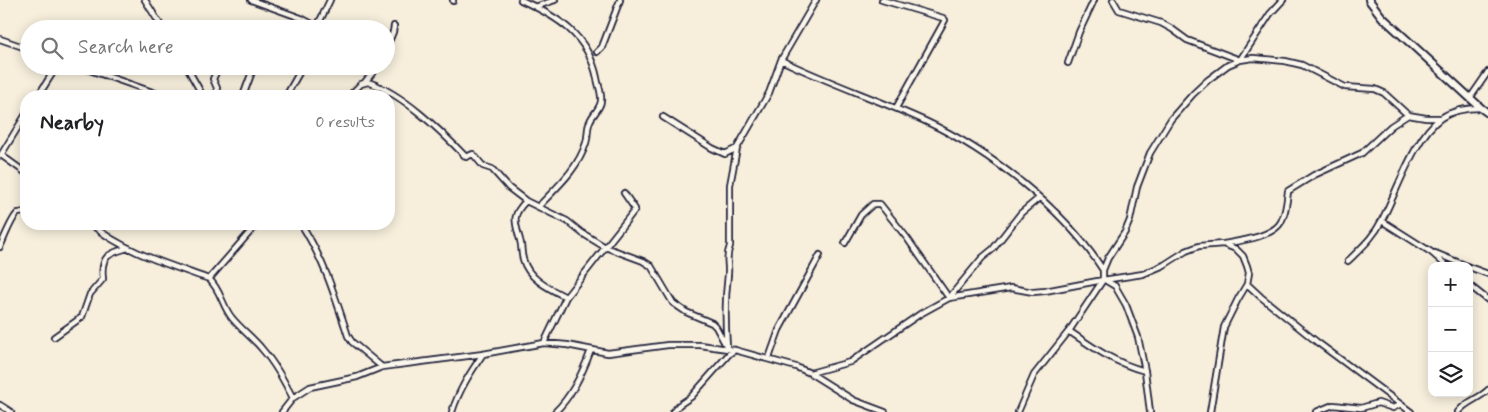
<!DOCTYPE html>
<html lang="en">
<head>
<meta charset="utf-8">
<style>
	:root { --surface:#fff; --page:#f2f2f2; --text:#202124; --muted:#757577; --line:#e0e0e0 }
	body { margin:0; font-family:Mynerve,sans-serif; background:var(--page); color:var(--text) }
	.controls { position:absolute; right:15px; bottom:15px; display:grid; overflow:hidden; border-radius:10px; box-shadow:0 2px 12px #0003 }
	.controls button { width:45px; height:45px; display:grid; place-items:center; padding:0; border:0; border-bottom:1px solid var(--line); background:var(--surface); color:var(--text); font:25px sans-serif }
	.list { margin:0; padding:0; list-style:none }
	h2 { display:flex; justify-content:space-between; align-items:center; height:65px; margin:0; padding:0 20px; font-size:21px }
	h2 small { font-size:16px; font-weight:400; color:var(--muted) }
	.icon { flex:none; width:28px; height:28px; fill:none; stroke:currentColor; stroke-width:2; stroke-linecap:round; stroke-linejoin:round }
	.map { position:relative; flex:none; width:1488px; height:412px; overflow:hidden }
	.search { position:absolute; background:var(--surface); box-shadow:0 2px 12px #0003; left:20px; top:20px; width:375px; height:55px; display:flex; align-items:center; gap:12px; box-sizing:border-box; padding:0 18px; border-radius:28px; color:var(--muted); font-size:19px }
	.panel { position:absolute; background:var(--surface); box-shadow:0 2px 12px #0003; left:20px; top:90px; width:375px; height:140px; border-radius:20px }
	.map>svg:first-child { display:block }
	.lines { fill:none; stroke-linecap:round; stroke-linejoin:round }
	.street-casing { stroke:#22223b; stroke-width:8 }
	.secondary-casing { stroke:#22223b; stroke-width:10 }
	.street { stroke:#fbf7ec; stroke-width:4.5 }
	.secondary { stroke:#fbf7ec; stroke-width:6 }
</style>
</head>
<body>
<div class="map">
<svg width="1488" height="412" viewBox="0 0 1488 412">
	<rect width="100%" height="100%" fill="#f7efdc"/>
	<filter id="ink" filterUnits="userSpaceOnUse"><feTurbulence type="fractalNoise" baseFrequency=".02" numOctaves="2"/><feDisplacementMap in="SourceGraphic" scale="10" xChannelSelector="R" yChannelSelector="G"/><feConvolveMatrix kernelMatrix="1 2 1 2 8 2 1 2 1" color-interpolation-filters="sRGB"/></filter>
	<g filter="url(#ink)">
		<g class="lines">
			<g class="street-casing">
				<path id="street" d="M145,0L163,29
					M251,0L301,18L316,26
					M521,0C558,17 588,35 597,78C598,85 602,93 601,101C600,110 591,115 589,124C587,130 588,137 586,143C578,169 557,187 539,206
					M882,0L943,18L945,20L896,108
					M1113,0L1119,10L1161,23L1172,29L1187,40L1240,60L1253,58L1285,61L1302,65L1345,87L1375,89L1384,93L1408,115L1426,118H1441
					M453,1V0
					M535,7L555,0
					M317,27L330,0
					M0,39L29,49
					M386,49L393,32L394,26
					M597,52L602,47L620,0
					M781,60C828,83 877,99 925,121C990,151 1064,209 1103,270
					M1068,63L1079,32L1094,0
					M78,66L164,96
					M186,66L203,96
					M365,82L378,66
					M38,96L57,66
					M216,96L217,88L213,79L219,66
					M243,96L253,69
					M286,96L303,66
					M349,96L361,84L368,82C403,94 440,130 466,157L473,154L483,166L492,169L509,188L526,201L567,221L582,233L605,247L643,261L651,266L673,303L686,312L712,323L716,327L728,349
					M1470,98L1488,72
					M26,114L1,155L26,173
					M663,117L712,148L725,154L737,148
					M526,201C511,216 515,221 520,240C522,246 521,253 523,259C528,279 550,289 566,297
					M1382,221L1431,252L1447,266
					M91,224C122,251 170,265 209,279C221,290 222,306 232,318C241,329 253,338 262,349C275,364 284,381 293,398
					M301,224C324,260 335,296 348,336L352,342L382,367
					M845,243L861,215L873,204H880L907,238L949,298L982,258L993,249L1021,213L1039,198
					M1223,244C1239,241 1273,237 1281,222C1286,213 1287,201 1288,191L1314,175L1362,153L1391,126L1408,115
					M0,247C4,239 12,217 18,213C19,213 26,212 26,211
					M1435,253L1467,266
					M1348,261C1361,248 1374,237 1382,220C1397,192 1414,137 1441,118C1453,110 1466,108 1481,108
					M1469,267L1488,274
					M209,279L257,224
					M1105,280L1115,286L1126,305L1138,337L1145,371L1150,412
					M1469,285L1488,300
					M1069,331C1095,349 1115,363 1145,371
					M54,337L82,317L90,294L103,279C100,256 109,253 128,248
					M544,343L566,297L634,211L635,209L624,193
					M727,346C725,321 725,298 728,274C729,262 725,258 730,246V185L737,148L769,93L781,60L816,0
					M769,358L779,330L820,255
					M810,373L850,362L920,314L949,298L1011,288L1033,292L1045,291L1103,280L1143,274L1164,265L1186,251L1199,246L1223,244L1236,249L1243,256L1247,266L1249,273L1247,284L1261,297L1317,342L1411,412
					M0,405L11,412
					M282,412L293,398L310,387L357,377L382,367L483,354L544,343L567,345L608,353L668,345H700L735,350L796,367L810,373L853,400L885,412
					M452,412C459,390 470,373 483,354
					M555,412C572,396 583,372 591,350
					M673,412L679,405L691,397L729,354L735,350
					M1018,412L1034,375L1069,331L1103,280V270L1108,258L1125,232L1130,220L1137,187L1150,153L1171,119L1193,94L1208,80L1228,65L1240,60L1270,14L1283,0
					M1210,412L1224,327L1238,299L1247,284
					M1316,412L1333,405L1361,408L1378,403L1393,408L1399,405
					M1458,412C1466,401 1479,399 1488,390"/>
			</g>
			<g class="secondary-casing">
				<path id="secondary" d="M1369,0L1382,17L1481,108L1488,113"/>
			</g>
			<use href="#street" class="street"/>
			<use href="#secondary" class="secondary"/>
		</g>
	</g>
</svg>
<div class="controls">
<button>+</button>
<button>−</button>
<button><svg class="icon" aria-label="layers" viewBox="0 0 24 24"><path d="M12 4l9 5-9 5-9-5zM3 14l9 5 9-5"/></svg></button>
</div>
<div class="search"><svg class="icon" aria-label="search" viewBox="0 0 24 24"><circle cx="10" cy="10" r="6"/><path d="M15 15l6 6"/></svg>Search here</div>
<section class="panel">
<h2>Nearby<small>0 results</small></h2>
<ul class="list">
</ul>
</section>
</div>
</body>
</html>
